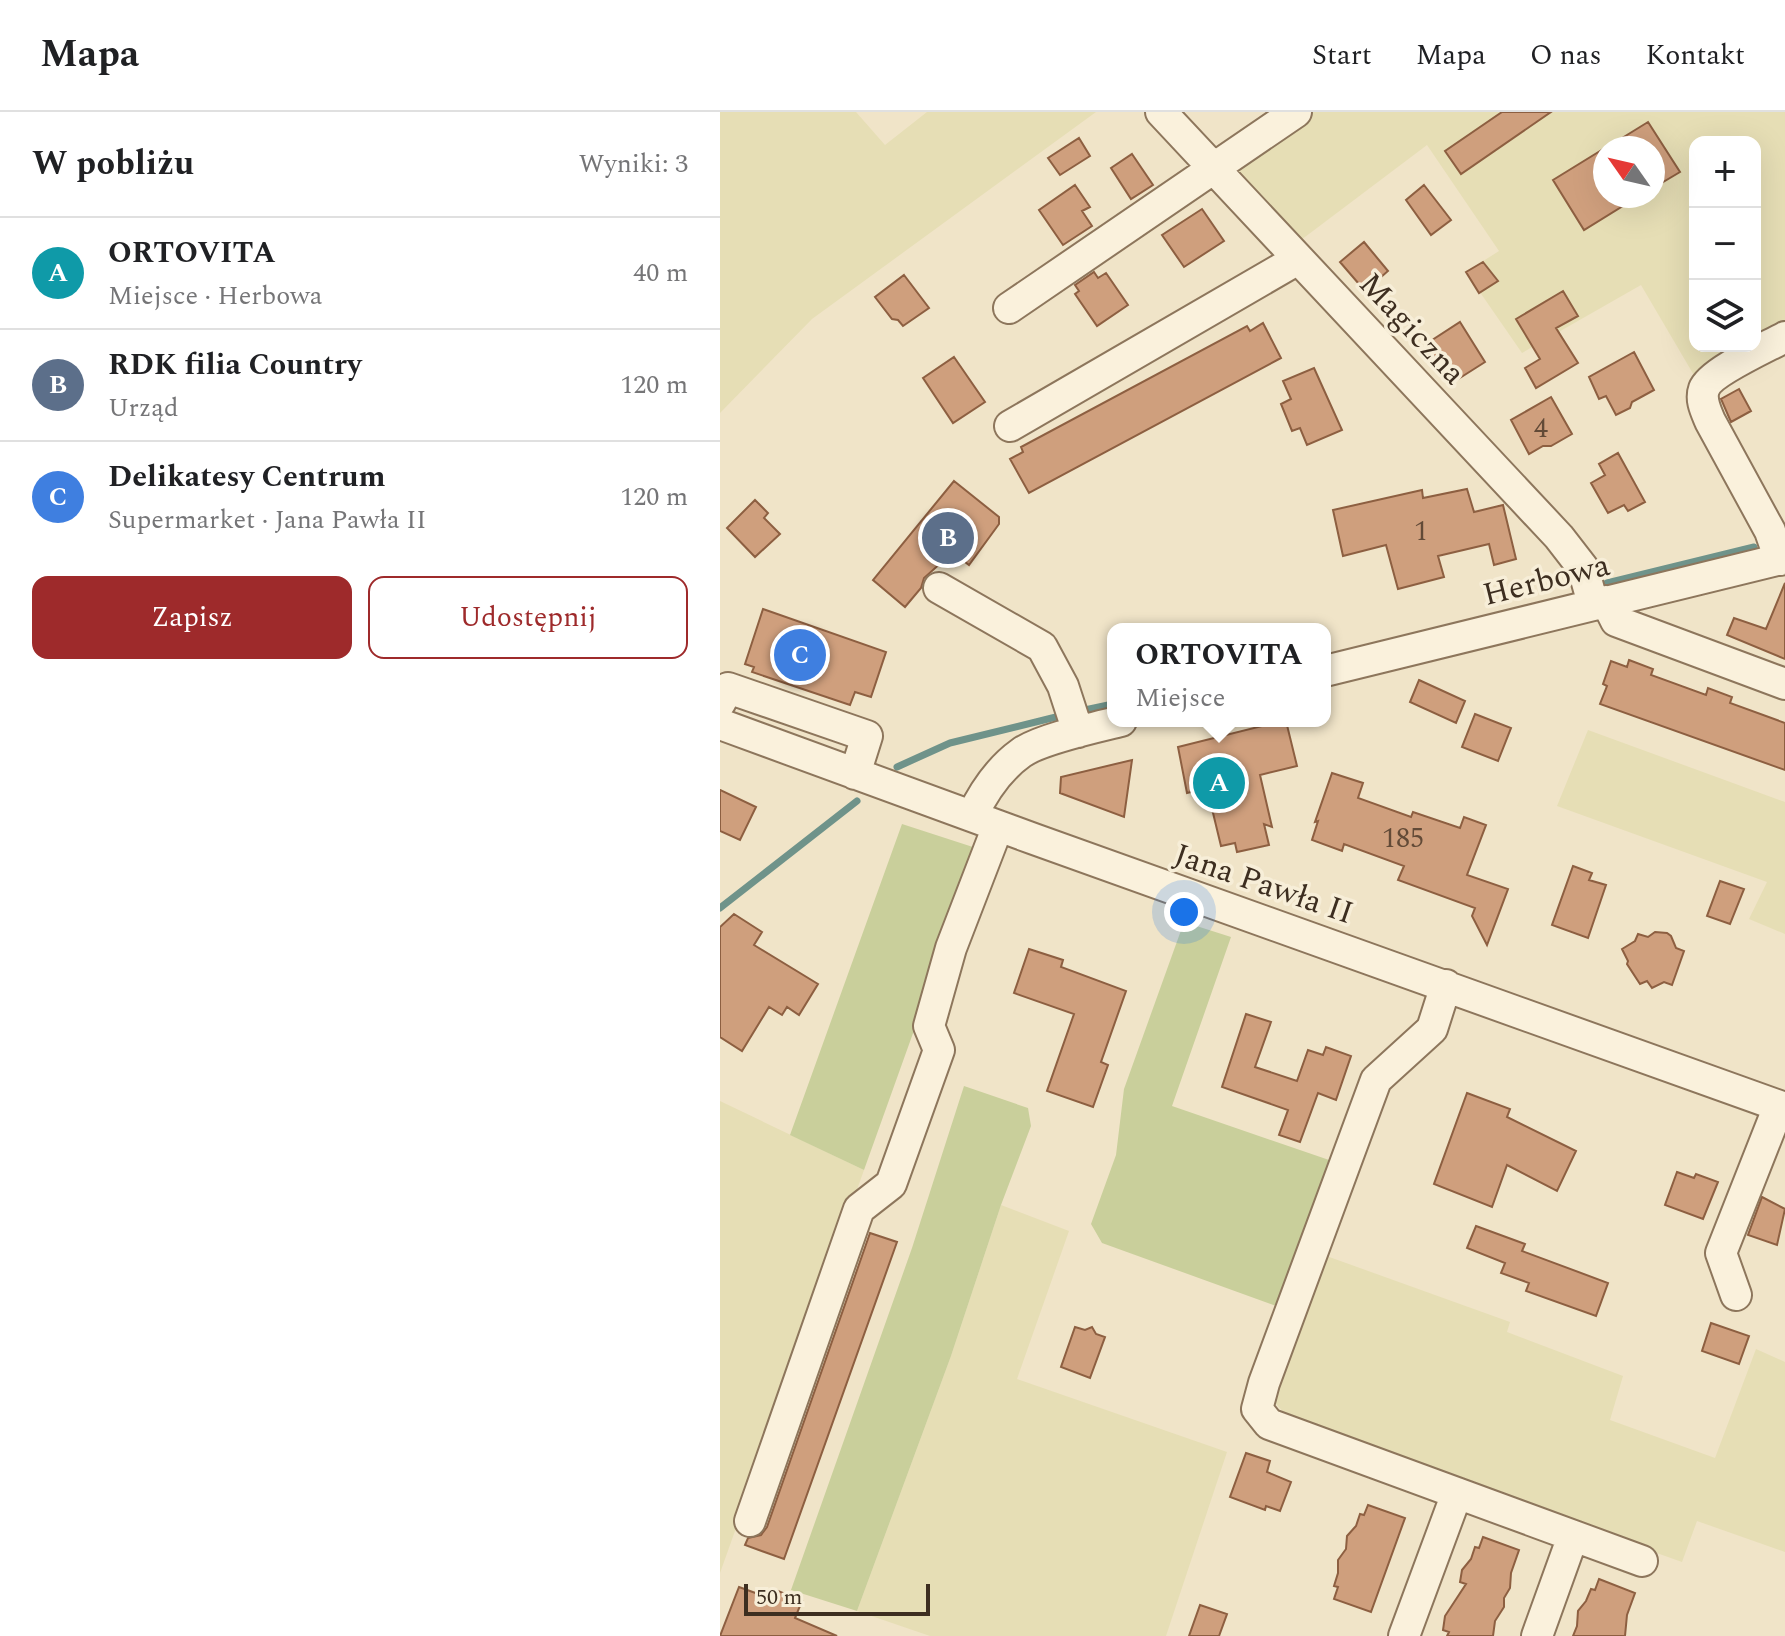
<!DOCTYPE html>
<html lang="pl">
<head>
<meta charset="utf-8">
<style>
	:root { --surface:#fff; --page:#f6f6f6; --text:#202124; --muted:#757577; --line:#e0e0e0; --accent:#9e2a2b }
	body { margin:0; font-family:Spectral,serif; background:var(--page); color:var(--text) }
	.controls { position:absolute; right:24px; top:24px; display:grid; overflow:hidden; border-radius:16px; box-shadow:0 8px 32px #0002 }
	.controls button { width:72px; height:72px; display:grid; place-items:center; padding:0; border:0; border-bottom:2px solid var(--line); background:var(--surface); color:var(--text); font:40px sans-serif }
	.compass { position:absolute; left:873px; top:24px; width:72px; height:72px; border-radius:50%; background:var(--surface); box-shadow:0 8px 32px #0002; rotate:304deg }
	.scale { position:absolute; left:24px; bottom:20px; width:186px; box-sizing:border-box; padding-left:8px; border:4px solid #3d2e20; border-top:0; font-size:22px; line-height:28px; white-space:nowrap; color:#3d2e20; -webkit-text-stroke:6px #f7eed8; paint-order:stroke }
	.you { position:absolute; left:464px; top:800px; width:28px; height:28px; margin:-20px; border:6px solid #fff; border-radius:50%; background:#1a73e8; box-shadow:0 0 0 12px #1a73e833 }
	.badge { display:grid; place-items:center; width:52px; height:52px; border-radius:50%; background:var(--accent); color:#fff; font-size:26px; font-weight:700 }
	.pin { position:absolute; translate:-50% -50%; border:4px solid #fff; box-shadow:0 2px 8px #0006 }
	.popup { position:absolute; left:387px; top:511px; width:224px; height:104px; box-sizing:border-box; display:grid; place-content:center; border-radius:16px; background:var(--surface); filter:drop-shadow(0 2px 6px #0005); font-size:26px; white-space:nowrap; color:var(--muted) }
	.popup b { font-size:30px; color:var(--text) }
	.popup::after { content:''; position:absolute; left:50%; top:100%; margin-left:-16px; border:16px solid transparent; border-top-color:var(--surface) }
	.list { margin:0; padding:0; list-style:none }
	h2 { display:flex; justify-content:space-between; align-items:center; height:104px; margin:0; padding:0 32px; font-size:34px }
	h2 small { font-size:26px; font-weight:400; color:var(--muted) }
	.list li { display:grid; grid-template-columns:52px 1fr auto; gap:24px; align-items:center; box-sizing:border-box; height:112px; padding:0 32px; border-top:2px solid var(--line) }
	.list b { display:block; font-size:30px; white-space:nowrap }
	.list p { margin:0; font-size:26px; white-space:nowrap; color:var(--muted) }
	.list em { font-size:26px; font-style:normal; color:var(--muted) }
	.actions { display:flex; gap:16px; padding:24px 32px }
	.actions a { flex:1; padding:18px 0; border:2px solid var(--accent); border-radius:16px; text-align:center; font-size:28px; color:var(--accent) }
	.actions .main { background:var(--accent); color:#fff }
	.icon { flex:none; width:44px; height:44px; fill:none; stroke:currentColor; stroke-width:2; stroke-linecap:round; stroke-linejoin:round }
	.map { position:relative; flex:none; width:1065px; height:1524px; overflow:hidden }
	header { display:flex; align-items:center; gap:48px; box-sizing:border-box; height:112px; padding:0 40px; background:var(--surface); border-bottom:2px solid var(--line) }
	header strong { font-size:38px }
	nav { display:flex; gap:44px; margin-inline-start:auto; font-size:28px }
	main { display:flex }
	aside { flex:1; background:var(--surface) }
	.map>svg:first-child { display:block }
	.farmland { fill:#e6deb5; fill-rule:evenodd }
	.green { fill:#c9cf9b }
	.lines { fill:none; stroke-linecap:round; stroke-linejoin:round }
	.stream { stroke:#6f938a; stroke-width:7 }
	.building { fill:#cf9f7d; stroke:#8d5f41; stroke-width:2 }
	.minor-casing { stroke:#8d765c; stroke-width:34 }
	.minor { stroke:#faf1dc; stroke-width:30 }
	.labels { text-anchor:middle; stroke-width:7; stroke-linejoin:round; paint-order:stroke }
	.number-label { font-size:28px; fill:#624a37 }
	.street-label { font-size:32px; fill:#3d2e20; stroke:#f7eed8 }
</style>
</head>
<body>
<header>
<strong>Mapa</strong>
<nav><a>Start</a><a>Mapa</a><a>O nas</a><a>Kontakt</a></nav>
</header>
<main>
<aside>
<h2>W pobliżu<small>Wyniki: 3</small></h2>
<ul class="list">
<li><span class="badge" style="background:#0f9aa8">A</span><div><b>ORTOVITA</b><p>Miejsce · Herbowa</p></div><em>40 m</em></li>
<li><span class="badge" style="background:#5c6f8a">B</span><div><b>RDK filia Country</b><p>Urząd</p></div><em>120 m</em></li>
<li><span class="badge" style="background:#3f7fe0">C</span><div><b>Delikatesy Centrum</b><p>Supermarket · Jana Pawła II</p></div><em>120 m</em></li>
</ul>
<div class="actions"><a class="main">Zapisz</a><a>Udostępnij</a></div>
</aside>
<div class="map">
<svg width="1065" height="1524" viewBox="0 0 1065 1524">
	<rect width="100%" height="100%" fill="#f0e4c8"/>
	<path class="farmland" d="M0,0H136L165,33L207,0H376L92,207L0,301Z
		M589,0H1065V217L1035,233V30H975V234H1033L975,265L921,173L802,241L746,160L779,139L707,33L577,131L519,69L518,57ZM885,36H933V84H885Z
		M868,618L1065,690V822L1029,807L1047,770L837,694Z
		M0,989L144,1058L0,1461Z
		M281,1093L349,1119L297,1267L507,1340L446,1524H210L137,1499L231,1244Z
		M601,1142L790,1210L787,1220L903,1264L890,1308L995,1346L1036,1237L1065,1250V1440L977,1409L962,1450L573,1311L550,1285Z"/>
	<path class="green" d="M182,712L259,737L144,1058L70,1023Z
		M464,810L511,825L452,994L612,1049L559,1195L382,1131L371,1112L396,1043L404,977Z
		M244,974L308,996L311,1014L281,1093L231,1244L137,1499L71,1478L192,1136Z"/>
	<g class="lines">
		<path class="stream" d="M887,471L1034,435
			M360,599L393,592
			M177,655L230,631L344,603
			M0,796L137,689"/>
	</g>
	<path class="building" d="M782,0H831L741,62L725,39Z
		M928,10L960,60L933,76V36H886Z
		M359,26L370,44L340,63L328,46Z
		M885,36V84H919L864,118L833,68Z
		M412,42L433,73L411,87L391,56Z
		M355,73L370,95L362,99L372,114L343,133L319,98Z
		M704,73L731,108L711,123L686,88Z
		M482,97L504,129L464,155L442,123Z
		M644,130L668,159L645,179L620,150Z
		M763,150L778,169L759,181L746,160Z
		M374,160L378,166L386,161L408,193L377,214L355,182L359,179L355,173Z
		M184,163L209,196L183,214L178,208L172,207L155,185Z
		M843,179L858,204L836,216L858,251L816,276L805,256L820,247L796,207Z
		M740,210L765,250L732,271L706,232Z
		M543,211L561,246L309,381L290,347L303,340L301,335L527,214L530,219Z
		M914,240L934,278L912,290L910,296L896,303L886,284L879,287L869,265Z
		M234,245L265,290L233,311L203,266Z
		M594,256L622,318L587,333L580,316L572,319L561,292L571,287L563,269Z
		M1019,277L1031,299L1011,310L1001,287Z
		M831,285L852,322L831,334H823L809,342L791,308Z
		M898,341L925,390L908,399L904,393L888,401L871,371L885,363L879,352Z
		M234,369L279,405V412L249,453L236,443L228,453L223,449L204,466L201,476L185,495L153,468Z
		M747,377L754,400L783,393L796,447L774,453L769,432L718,444L724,465L678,477L666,433L623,444L613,398L702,378L703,386Z
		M35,388L48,401L44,406L60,422L35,445L7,416Z
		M1065,471V547L1007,523L1014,506L1046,517Z
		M43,497L166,540L151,585L135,580L130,593L32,560L34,555L25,552Z
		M909,548L933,557L931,563L986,583L988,576L1012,585L1010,591L1065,611V658L880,592L887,574L883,572L891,549L907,555Z
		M699,568L745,589L736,611L690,590Z
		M755,602L791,616L778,649L742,635Z
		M562,609H566L577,654L540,663L552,715L544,712L549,733L517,740L515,731L501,734L487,676L467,681L458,635Z
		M412,648L404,705L340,681L341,665Z
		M612,661L643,671L638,686L691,705L693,700L740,716L744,705L766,713L747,763L788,777L767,833L752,804L755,796L678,768L684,754L624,732L622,739L592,728L598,709L595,710Z
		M0,678L36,695L20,728L0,719Z
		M853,754L872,761L869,768L886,773L868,826L832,813Z
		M1000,769L1024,777L1010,812L987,804Z
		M14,802L42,820L34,833L98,872L79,903L67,895L62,903L49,895L22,939L0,925V815Z
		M935,820L947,821L951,824L956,836L964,839L952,873L944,870L932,876L927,869L920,872L907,852L908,849L902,837L915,829L918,822L928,825Z
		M309,837L343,848L341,855L406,879L381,950L388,953L373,995L327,979L354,902L294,881Z
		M526,902L551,910L535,955L577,969L588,938L603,943L606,935L631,944L616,988L598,981L580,1030L559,1023L568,998L502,975Z
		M747,981L790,997L787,1005L856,1039L837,1079L787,1053L772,1095L714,1072Z
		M957,1060L974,1066L976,1062L998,1070L983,1107L945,1093Z
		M1042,1085L1065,1097L1057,1133L1028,1123Z
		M756,1114L805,1132L802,1139L888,1171L876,1204L806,1179L809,1171L781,1161L785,1151L747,1136Z
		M150,1121L177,1130L64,1447L25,1433L28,1426L41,1423L47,1415Z
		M991,1211L1029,1224L1019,1252L982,1239Z
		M355,1215L365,1218L372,1215L376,1222L385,1225L370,1266L341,1255Z
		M526,1341L550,1349L547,1360L571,1370L560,1399L546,1394L545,1398L510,1385Z
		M648,1393L685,1406L651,1500L614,1487L618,1475L614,1474L618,1461V1448L626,1437L627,1424L636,1414L640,1402L644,1403Z
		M763,1425L799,1438L791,1461L790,1476L784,1486V1495L775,1509L773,1524H727L729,1520L723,1518L725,1504L746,1472L740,1470L742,1458L751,1447L755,1435L759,1436Z
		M879,1467L915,1481L907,1503L905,1524H853L857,1514L858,1499L866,1489L871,1477L875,1478Z
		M19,1475L52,1487L56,1478L82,1489L75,1506L117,1524H0Z
		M480,1493L507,1502L499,1524H469Z"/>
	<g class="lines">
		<g class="minor-casing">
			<path id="minor" d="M441,0L839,425L863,456L873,492
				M289,196L576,0
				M290,314L578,147
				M1060,448L1050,419L990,309C986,299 980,288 984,277C990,260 1047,235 1065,225
				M219,476L322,535L343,574L358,620
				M886,489L896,509L1065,572
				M605,559L1065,446
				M0,591L8,576L147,624L135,662
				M0,612L314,727L1065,996
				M252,704C263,681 280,656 301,641C320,627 377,615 401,609
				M726,873L712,917L656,968L544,1271L537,1297L549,1312L922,1449
				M1016,1183L1001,1141L1059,994
				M30,1409L139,1097L171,1072L219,938L209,914L231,836L278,714
				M684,1524L737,1381
				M817,1524L853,1424"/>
		</g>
		<use href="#minor" class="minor"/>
	</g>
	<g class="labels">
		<g class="number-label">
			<text x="821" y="325">4</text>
			<text x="701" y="428">1</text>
			<text x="683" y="735">185</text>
		</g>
		<g class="street-label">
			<text transform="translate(693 216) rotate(47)" y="11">Magiczna</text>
			<text transform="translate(826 467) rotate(-14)" y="11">Herbowa</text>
			<text transform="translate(544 771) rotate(19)" y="11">Jana Pawła II</text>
		</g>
	</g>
</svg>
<div class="controls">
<button>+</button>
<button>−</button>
<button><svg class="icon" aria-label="layers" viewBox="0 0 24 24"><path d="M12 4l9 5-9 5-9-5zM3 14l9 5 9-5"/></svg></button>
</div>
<svg class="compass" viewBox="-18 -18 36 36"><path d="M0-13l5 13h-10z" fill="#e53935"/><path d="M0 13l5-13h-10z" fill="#757577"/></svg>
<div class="scale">50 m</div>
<div class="you"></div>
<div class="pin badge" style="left:499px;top:671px;background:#0f9aa8">A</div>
<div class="popup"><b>ORTOVITA</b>Miejsce</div>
<div class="pin badge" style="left:228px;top:426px;background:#5c6f8a">B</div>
<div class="pin badge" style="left:80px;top:543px;background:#3f7fe0">C</div>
</div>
</main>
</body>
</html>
